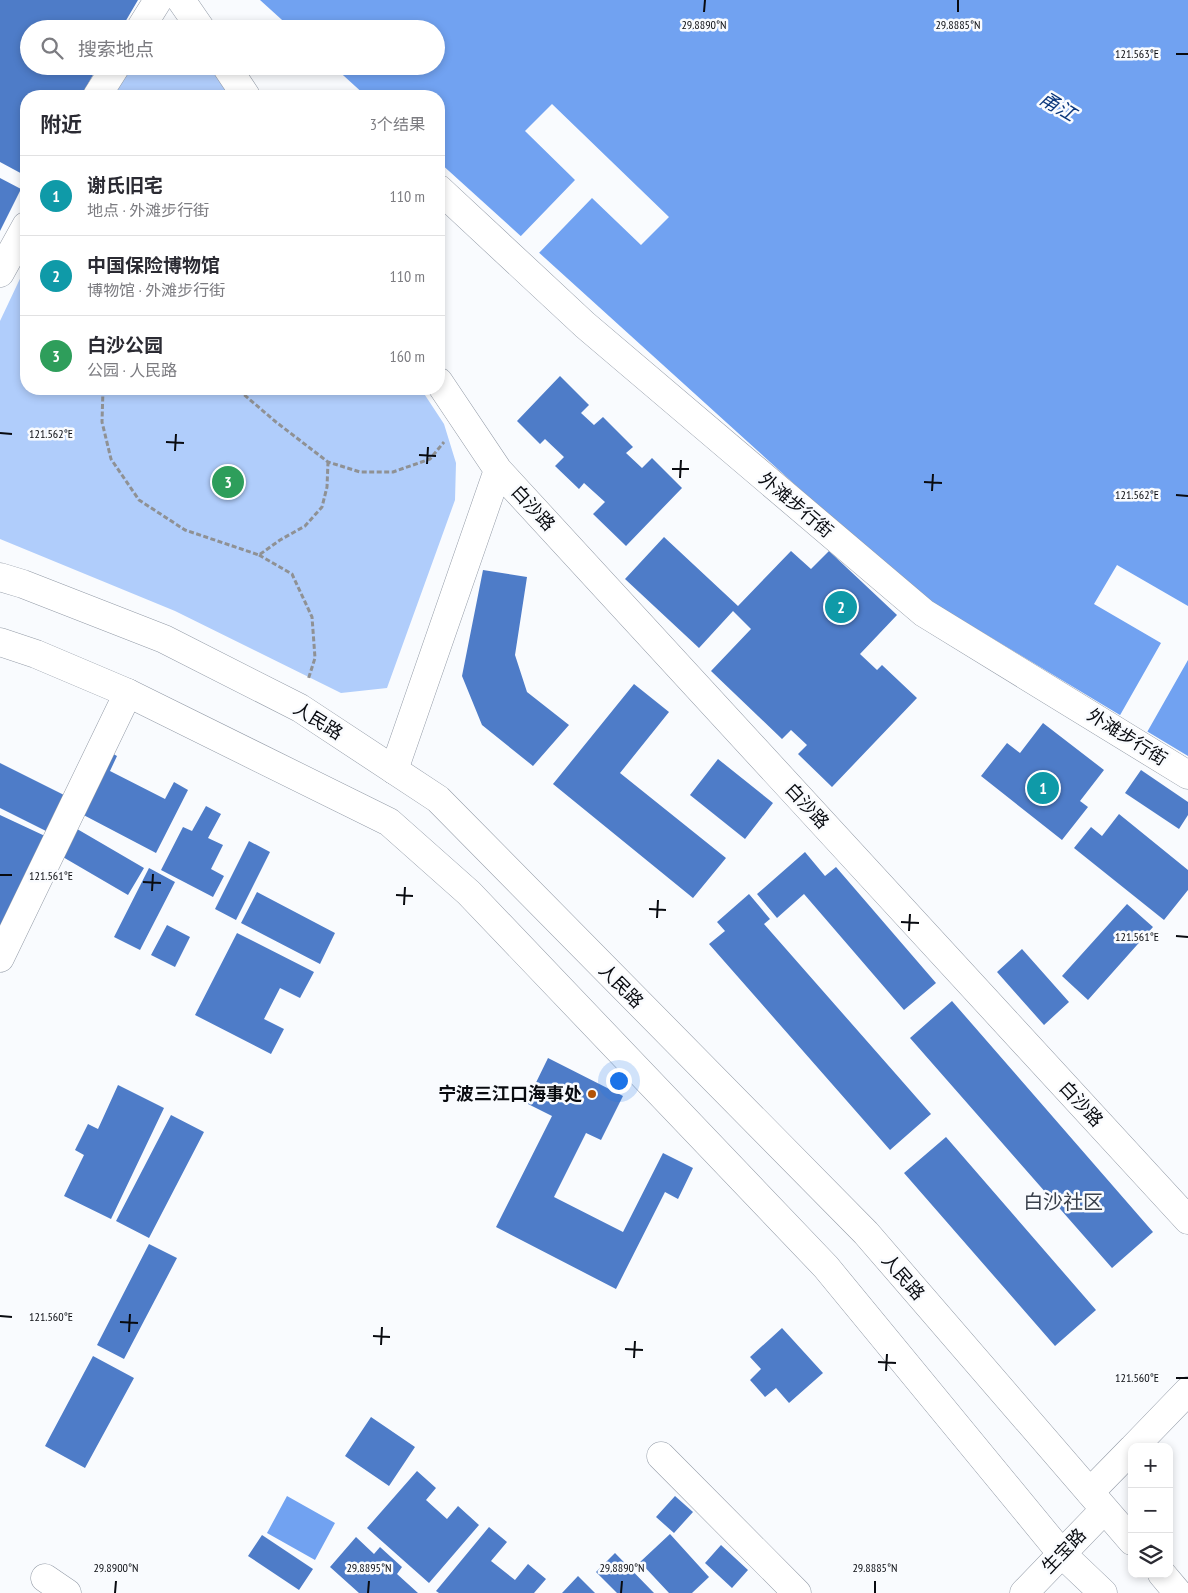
<!DOCTYPE html>
<html lang="zh">
<head>
<meta charset="utf-8">
<style>
	:root { --surface:#fff; --page:#f2f2f3; --text:#2b2b33; --muted:#7c7c81; --line:#e1e1e2; --accent:#d93025 }
	body { margin:0; font-family:"PT Sans Narrow","Noto Sans SC",sans-serif; background:var(--page); color:var(--text) }
	.controls { position:absolute; right:15px; bottom:15px; display:grid; overflow:hidden; border-radius:10px; box-shadow:0 2px 8px #0003 }
	.controls button { width:45px; height:45px; display:grid; place-items:center; padding:0; border:0; border-bottom:1px solid var(--line); background:var(--surface); color:var(--text); font:25px sans-serif }
	.you { position:absolute; left:618px; top:1080px; width:18px; height:18px; margin:-12px; border:4px solid #fff; border-radius:50%; background:#1a73e8; box-shadow:0 0 0 8px #1a73e833 }
	.badge { display:grid; place-items:center; width:32px; height:32px; border-radius:50%; background:var(--accent); color:#fff; font-size:16px; font-weight:700 }
	.pin { position:absolute; translate:-50% -50%; border:2px solid #fff; box-shadow:0 1px 5px #0006 }
	.list { margin:0; padding:0; list-style:none }
	h2 { display:flex; justify-content:space-between; align-items:center; height:65px; margin:0; padding:0 20px; font-size:21px }
	h2 small { font-size:16px; font-weight:400; color:var(--muted) }
	.list li { display:grid; grid-template-columns:32px 1fr auto; gap:15px; align-items:center; box-sizing:border-box; height:80px; padding:0 20px; border-top:1px solid var(--line) }
	.list b { display:block; font-size:19px; white-space:nowrap }
	.list p { margin:0; font-size:16px; white-space:nowrap; color:var(--muted) }
	.list em { font-size:16px; font-style:normal; color:var(--muted) }
	.icon { flex:none; width:28px; height:28px; fill:none; stroke:currentColor; stroke-width:2; stroke-linecap:round; stroke-linejoin:round }
	.map { position:relative; flex:none; width:1188px; height:1593px; overflow:hidden }
	.search { position:absolute; background:var(--surface); box-shadow:0 2px 8px #0003; left:20px; top:20px; width:425px; height:55px; display:flex; align-items:center; gap:12px; box-sizing:border-box; padding:0 18px; border-radius:28px; color:var(--muted); font-size:19px }
	.panel { position:absolute; background:var(--surface); box-shadow:0 2px 8px #0003; left:20px; top:90px; width:425px; height:305px; border-radius:20px }
	.map>svg:first-child { display:block }
	.green { fill:#b0cdfb }
	.water { fill:#71a2f1 }
	.pier { fill:#f9fbfe }
	.building { fill:#4e7cc8 }
	.lines { fill:none; stroke-linecap:round; stroke-linejoin:round }
	.minor-casing { stroke:#939ba7; stroke-width:29 }
	.major-casing { stroke:#939ba7; stroke-width:29 }
	.path { stroke:#8f9194; stroke-width:3; stroke-dasharray:5 2.5; stroke-linecap:butt }
	.minor { stroke:#fff; stroke-width:28 }
	.major { stroke:#fff; stroke-width:28 }
	.ticks { fill:none; stroke:#090b10; stroke-width:2 }
	.poi-dot { fill:#b25306; stroke:#f9fbfe; stroke-width:2 }
	.labels { text-anchor:middle; stroke-width:5; stroke-linejoin:round; paint-order:stroke }
	.street-label { font-size:18px; fill:#090b10; stroke:#f9fbfe }
	.poi-label { font-size:18px; font-weight:bold; fill:#090b10; stroke:#f9fbfe; text-anchor:end }
	.water-label { font-size:19px; font-style:italic; fill:#0b377c; stroke:#f9fbfe }
	.quarter-label { font-size:20px; fill:#3a414c; stroke:#f9fbfe }
	.ticks-label { font-size:12px; text-anchor:middle; fill:#090b10; stroke:#f9fbfe; stroke-width:5; stroke-linejoin:round; paint-order:stroke }
</style>
</head>
<body>
<div class="map">
<svg width="1188" height="1593" viewBox="0 0 1188 1593">
	<rect width="100%" height="100%" fill="#f9fbfe"/>
	<path class="green" d="M130,66H210L230,96H110Z
		M26,266V389H421L444,424L456,463L455,500L387,688L341,693L175,611L0,539V321Z"/>
	<path class="water" d="M260,0H1188V756L909,588L439,162V96H366L333,66H436V29H292Z
		M287,1496L335,1523L315,1560L267,1533Z"/>
	<path class="pier" d="M552,104L669,217L641,245L592,198L537,255L519,238L575,180L525,131Z
		M1117,565L1188,606V660L1146,734L1119,717L1161,643L1094,604Z"/>
	<path class="building" d="M0,0H138L121,29H29V66H98L81,96H26V176L0,162Z
		M0,178L21,189L0,231Z
		M560,376L589,405L581,413L594,425L603,417L633,447L626,453L642,468L652,458L682,488L626,546L593,514L605,502L584,483L579,489L555,466L564,457L545,439L540,444L517,421Z
		M664,537L738,606L791,551L811,569L829,551L897,615L860,654L877,670L882,665L917,698L832,787L798,754L807,745L791,730L782,739L711,671L751,629L733,611L699,648L625,579Z
		M483,570L527,577L515,655L527,692L569,725L533,766L482,725L462,676Z
		M634,684L669,712L620,773L726,858L693,898L553,784Z
		M1043,723L1104,770L1080,801L1088,807L1062,840L981,776L1007,743L1020,753Z
		M106,750L117,756L110,771L165,799L174,782L188,790L156,853L74,810Z
		M718,759L773,803L745,839L690,795Z
		M0,763L64,795L46,831L0,808Z
		M1141,770L1188,802V815L1179,829L1125,793Z
		M206,806L221,814L208,838L223,845L211,869L224,876L213,897L161,870L183,827L192,831Z
		M1119,814L1188,870V890L1164,920L1074,848L1091,827L1102,836Z
		M0,815L45,836L0,936Z
		M72,826L144,868L128,895L56,853Z
		M249,841L270,852L236,920L215,909Z
		M805,852L825,876L836,867L936,983L904,1010L804,894L777,918L757,894Z
		M149,868L175,882L140,950L114,937Z
		M257,892L335,933L320,964L241,923Z
		M749,894L770,919L764,924L931,1114L890,1150L709,944L725,931L717,922Z
		M1127,904L1153,927L1088,1000L1062,976Z
		M167,925L190,937L175,967L151,955Z
		M237,933L314,972L300,998L280,988L264,1019L284,1029L271,1054L195,1015Z
		M1022,949L1069,1002L1044,1025L997,972Z
		M952,1001L1153,1232L1112,1268L910,1038Z
		M548,1058L623,1096L601,1140L586,1133L554,1197L623,1232L663,1153L693,1168L678,1199L665,1192L616,1289L496,1227L552,1116L526,1103Z
		M118,1085L164,1108L111,1219L64,1196L84,1155L75,1150L88,1124L98,1129Z
		M171,1115L204,1132L149,1238L116,1221Z
		M946,1137L1096,1310L1055,1346L904,1173Z
		M149,1244L177,1258L124,1359L97,1345Z
		M782,1328L823,1373L789,1403L776,1388L765,1397L750,1380L761,1369L750,1357Z
		M93,1356L134,1378L85,1468L45,1446Z
		M371,1417L415,1447L389,1486L345,1456Z
		M417,1471L436,1488L426,1500L447,1519L458,1506L479,1525L429,1583L367,1528Z
		M675,1496L693,1512L674,1533L656,1517Z
		M489,1527L507,1542L491,1561L515,1580L528,1564L546,1579L534,1593H439L436,1591Z
		M670,1534L709,1577L692,1593H669L640,1562Z
		M262,1535L313,1569L299,1590L248,1556Z
		M356,1537L374,1554L380,1547L402,1567L397,1574L418,1593H359L330,1567Z
		M721,1545L748,1570L732,1588L705,1563Z
		M615,1553L654,1593H617L596,1572Z
		M578,1576L595,1593H562Z"/>
	<g class="lines">
		<g class="minor-casing">
			<path id="minor" d="M181,0L201,29
				M140,29L158,0
				M226,66L246,96
				M97,96L116,66
				M439,189L585,325L924,613L1188,775
				M0,273L26,226
				M439,382L498,470L1188,1220
				M394,770L498,470
				M0,958L128,693
				M1134,1447L1188,1391
				M661,1456L797,1593
				M1090,1492L1132,1449
				M45,1578L67,1593"/>
		</g>
		<g class="major-casing">
			<path id="major" d="M0,577L23,584L164,639L300,708L438,799L866,1233L1132,1541
				M0,642L36,654L128,693L389,822L469,893L826,1267L1062,1554L1103,1593
				M1162,1574L1178,1593
				M1024,1593L1104,1510"/>
		</g>
		<path class="path" d="M103,389L102,422L111,459L139,500L185,530L259,555L280,540L305,526L322,507L327,487L328,462
			M240,389L242,393L276,422L328,462L360,472H393L430,459L444,442
			M259,555L292,574L312,617L315,658L308,680"/>
		<use href="#minor" class="minor"/>
		<use href="#major" class="major"/>
	</g>
	<path class="ticks" d="M704,12L705,0M958,12V0M1176,54H1188M0,433L12,434M166,442L184,443M175,451L176,434M419,455L436,456M427,464L428,447M672,469H689M680,478L681,460M924,482L942,483M932,491L933,474M1176,495L1188,496M0,875H12M143,882L161,883M152,891L153,874M396,895L413,896M404,905L405,887M649,909L666,910M657,918L658,900M901,922L919,923M909,931L910,914M1176,936L1188,937M0,1316L12,1317M120,1322L138,1323M129,1332L130,1314M373,1336L390,1337M381,1345L382,1327M625,1349L643,1350M634,1358L635,1341M878,1362L896,1363M886,1371L887,1354M1176,1378H1188M115,1593L116,1581M368,1593L369,1581M621,1593L622,1581M875,1593V1581"/>
	<circle class="poi-dot" cx="592" cy="1094" r="5"/>
	<g class="labels">
		<g class="street-label">
			<text transform="translate(796 505) rotate(40)" y="6">外滩步行街</text>
			<text transform="translate(533 508) rotate(47)" y="6">白沙路</text>
			<text transform="translate(318 721) rotate(32)" y="6">人民路</text>
			<text transform="translate(1127 737) rotate(32)" y="6">外滩步行街</text>
			<text transform="translate(807 806) rotate(47)" y="6">白沙路</text>
			<text transform="translate(621 986) rotate(45)" y="6">人民路</text>
			<text transform="translate(1081 1104) rotate(47)" y="6">白沙路</text>
			<text transform="translate(903 1277) rotate(49)" y="6">人民路</text>
			<text transform="translate(1064 1551) rotate(-46)" y="6">生宝路</text>
		</g>
		<g class="poi-label">
			<text x="582" y="1100">宁波三江口海事处</text>
		</g>
		<g class="water-label">
			<text transform="translate(1058 106) rotate(31)" y="7">甬江</text>
		</g>
		<g class="quarter-label">
			<text x="1063" y="1209">白沙社区</text>
		</g>
	</g>
	<g class="ticks-label">
		<text x="704" y="29">29.8890°N</text>
		<text x="958" y="29">29.8885°N</text>
		<text x="1137" y="58">121.563°E</text>
		<text x="51" y="438">121.562°E</text>
		<text x="1137" y="499">121.562°E</text>
		<text x="51" y="880">121.561°E</text>
		<text x="1137" y="941">121.561°E</text>
		<text x="51" y="1321">121.560°E</text>
		<text x="1137" y="1382">121.560°E</text>
		<text x="116" y="1572">29.8900°N</text>
		<text x="369" y="1572">29.8895°N</text>
		<text x="622" y="1572">29.8890°N</text>
		<text x="875" y="1572">29.8885°N</text>
	</g>
</svg>
<div class="controls">
<button>+</button>
<button>−</button>
<button><svg class="icon" aria-label="layers" viewBox="0 0 24 24"><path d="M12 4l9 5-9 5-9-5zM3 14l9 5 9-5"/></svg></button>
</div>
<div class="you"></div>
<div class="pin badge" style="left:1043px;top:788px;background:#0f9aa8">1</div>
<div class="pin badge" style="left:841px;top:607px;background:#0f9aa8">2</div>
<div class="pin badge" style="left:228px;top:482px;background:#2e9e5b">3</div>
<div class="search"><svg class="icon" aria-label="search" viewBox="0 0 24 24"><circle cx="10" cy="10" r="6"/><path d="M15 15l6 6"/></svg>搜索地点</div>
<section class="panel">
<h2>附近<small>3个结果</small></h2>
<ul class="list">
<li><span class="badge" style="background:#0f9aa8">1</span><div><b>谢氏旧宅</b><p>地点 · 外滩步行街</p></div><em>110 m</em></li>
<li><span class="badge" style="background:#0f9aa8">2</span><div><b>中国保险博物馆</b><p>博物馆 · 外滩步行街</p></div><em>110 m</em></li>
<li><span class="badge" style="background:#2e9e5b">3</span><div><b>白沙公园</b><p>公园 · 人民路</p></div><em>160 m</em></li>
</ul>
</section>
</div>
</body>
</html>
